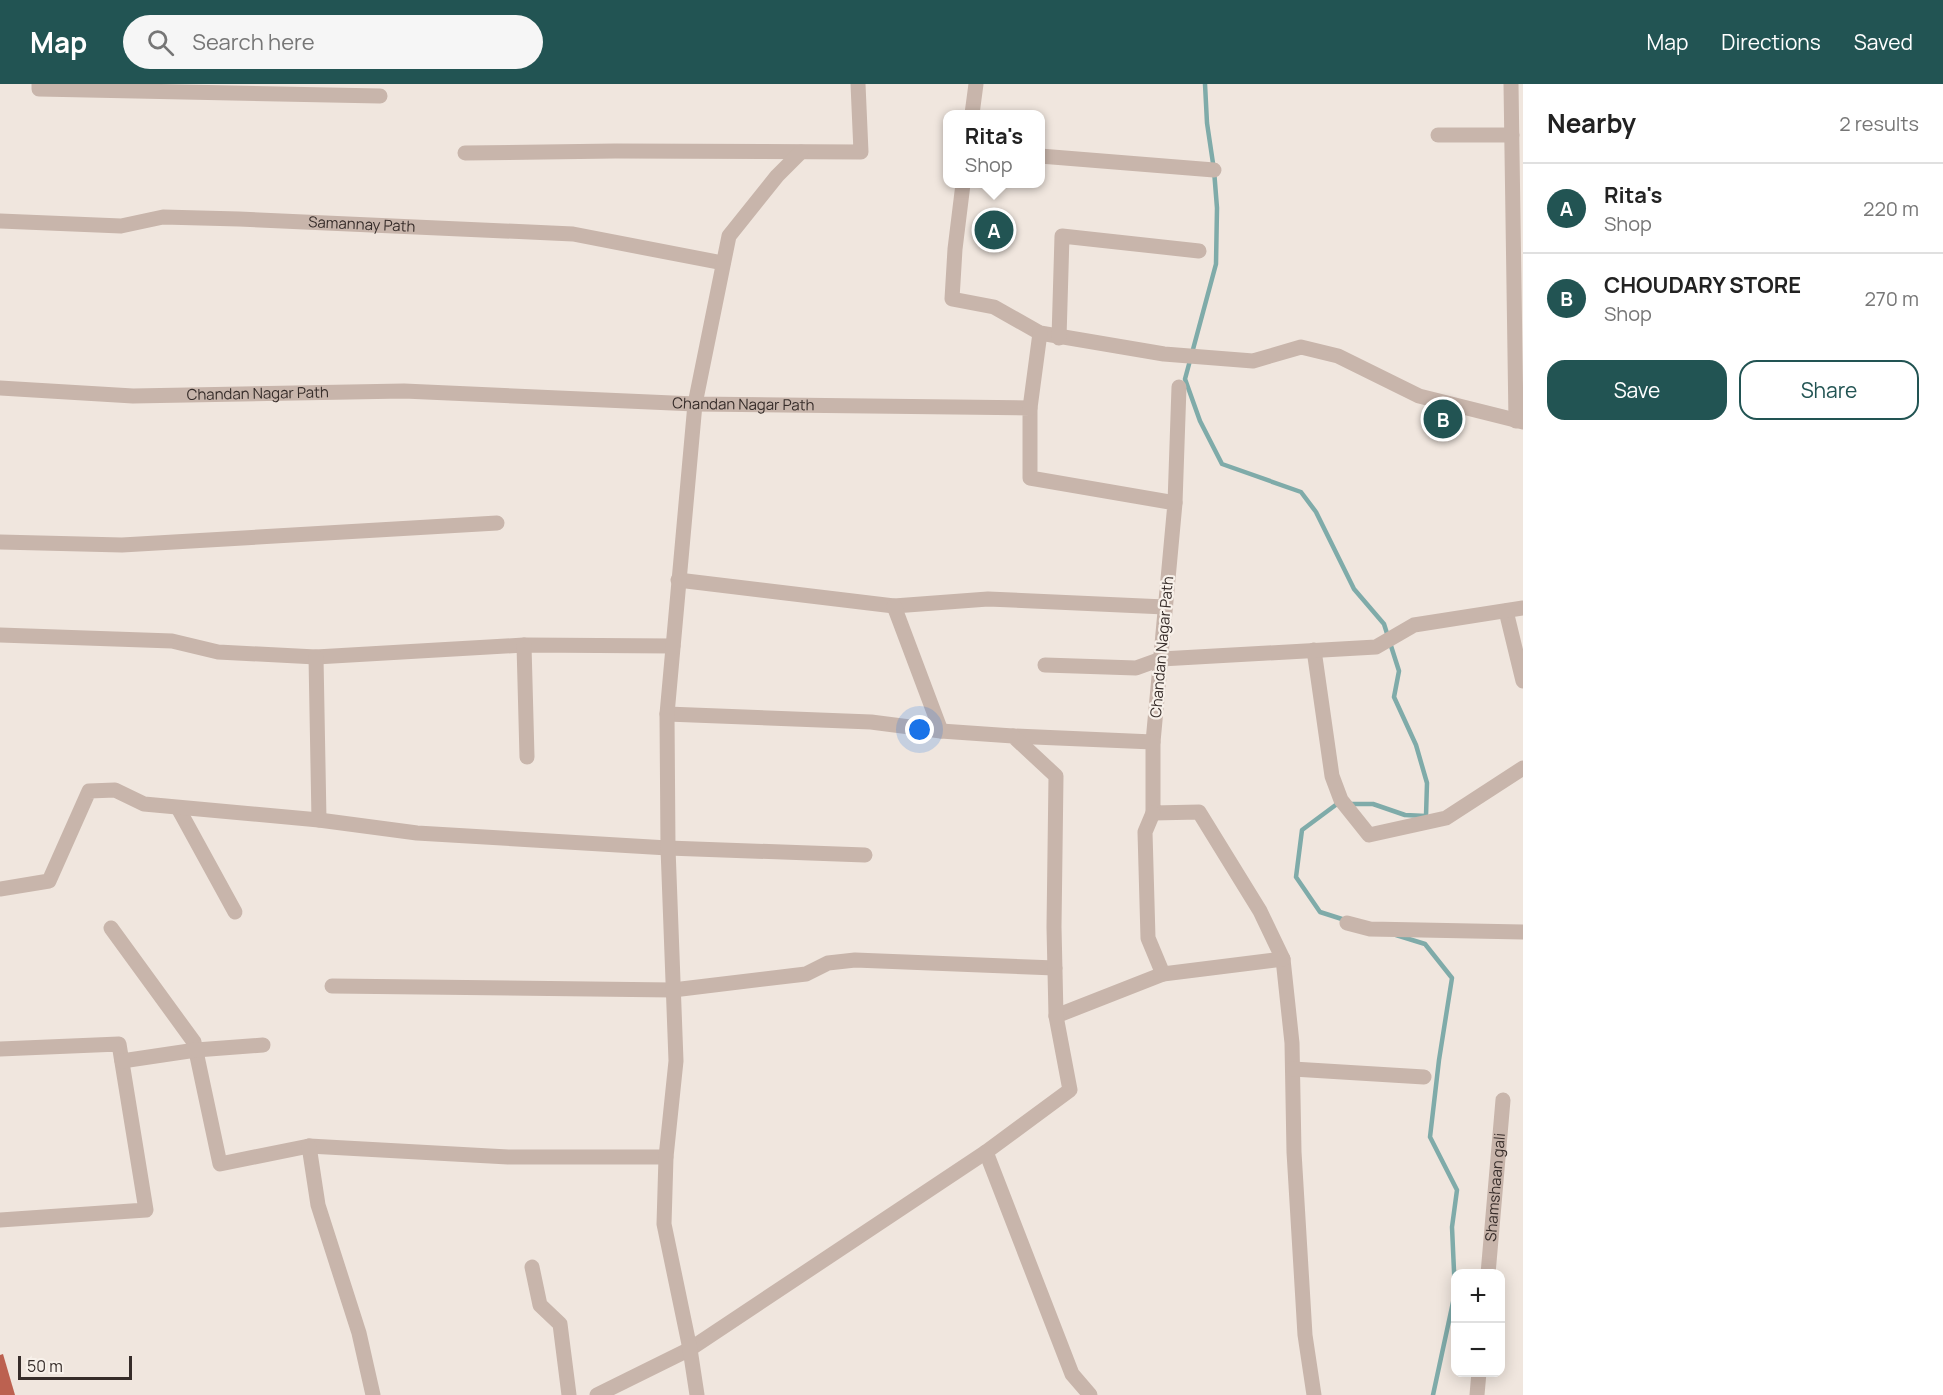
<!DOCTYPE html>
<html lang="en">
<head>
<meta charset="utf-8">
<style>
	:root { --surface:#fff; --page:#f6f6f6; --text:#222; --muted:#767676; --line:#e0e0e0; --accent:#225453 }
	body { margin:0; font-family:Manrope,sans-serif; background:var(--page); color:var(--text) }
	.controls { position:absolute; right:18px; bottom:18px; display:grid; overflow:hidden; border-radius:12px; box-shadow:0 3px 15px #0003 }
	.controls button { width:54px; height:54px; display:grid; place-items:center; padding:0; border:0; border-bottom:2px solid var(--line); background:var(--surface); color:var(--text); font:30px sans-serif }
	.scale { position:absolute; left:18px; bottom:15px; width:114px; box-sizing:border-box; padding-left:6px; border:3px solid #362c29; border-top:0; font-size:16px; line-height:21px; white-space:nowrap; color:#362c29; -webkit-text-stroke:4px #f8f1ea; paint-order:stroke }
	.you { position:absolute; left:920px; top:646px; width:21px; height:21px; margin:-15px; border:4px solid #fff; border-radius:50%; background:#1a73e8; box-shadow:0 0 0 9px #1a73e833 }
	.badge { display:grid; place-items:center; width:39px; height:39px; border-radius:50%; background:var(--accent); color:#fff; font-size:20px; font-weight:700 }
	.pin { position:absolute; translate:-50% -50%; border:3px solid #fff; box-shadow:0 2px 6px #0006 }
	.popup { position:absolute; left:943px; top:26px; width:102px; height:78px; box-sizing:border-box; display:grid; place-content:center; border-radius:12px; background:var(--surface); filter:drop-shadow(0 2px 4px #0005); font-size:20px; white-space:nowrap; color:var(--muted) }
	.popup b { font-size:22px; color:var(--text) }
	.popup::after { content:''; position:absolute; left:50%; top:100%; margin-left:-12px; border:12px solid transparent; border-top-color:var(--surface) }
	.list { margin:0; padding:0; list-style:none }
	h2 { display:flex; justify-content:space-between; align-items:center; height:78px; margin:0; padding:0 24px; font-size:26px }
	h2 small { font-size:20px; font-weight:400; color:var(--muted) }
	.list li { display:grid; grid-template-columns:39px 1fr auto; gap:18px; align-items:center; box-sizing:border-box; height:90px; padding:0 24px; border-top:2px solid var(--line) }
	.list b { display:block; font-size:22px; white-space:nowrap }
	.list p { margin:0; font-size:20px; white-space:nowrap; color:var(--muted) }
	.list em { font-size:20px; font-style:normal; color:var(--muted) }
	.actions { display:flex; gap:12px; padding:18px 24px }
	.actions a { flex:1; padding:14px 0; border:2px solid var(--accent); border-radius:18px; text-align:center; font-size:21px; color:var(--accent) }
	.actions .main { background:var(--accent); color:#fff }
	.icon { flex:none; width:33px; height:33px; fill:none; stroke:currentColor; stroke-width:2; stroke-linecap:round; stroke-linejoin:round }
	.map { position:relative; flex:none; width:1523px; height:1311px; overflow:hidden }
	header { display:flex; align-items:center; gap:36px; box-sizing:border-box; height:84px; padding:0 30px; background:var(--accent); color:#fff }
	header strong { font-size:28px }
	nav { display:flex; gap:33px; margin-inline-start:auto; font-size:21px }
	.search { width:420px; height:54px; background:var(--page); display:flex; align-items:center; gap:15px; box-sizing:border-box; padding:0 21px; border-radius:33px; color:var(--muted); font-size:22px }
	main { display:flex }
	aside { flex:1; background:var(--surface) }
	.map>svg:first-child { display:block }
	.lines { fill:none; stroke-linecap:round; stroke-linejoin:round }
	.stream { stroke:#7faba9; stroke-width:4.5 }
	.building { fill:#bc6150 }
	.minor { stroke:#c8b5ab; stroke-width:15 }
	.labels { text-anchor:middle; stroke-width:4.5; stroke-linejoin:round; paint-order:stroke }
	.street-label { font-size:15px; fill:#362c29; stroke:#f8f1ea }
</style>
</head>
<body>
<header>
<strong>Map</strong>
<div class="search"><svg class="icon" aria-label="search" viewBox="0 0 24 24"><circle cx="10" cy="10" r="6"/><path d="M15 15l6 6"/></svg>Search here</div>
<nav><a>Map</a><a>Directions</a><a>Saved</a></nav>
</header>
<main>
<div class="map">
<svg width="1523" height="1311" viewBox="0 0 1523 1311">
	<rect width="100%" height="100%" fill="#f0e6de"/>
	<g class="lines">
		<path class="stream" d="M1205,0L1207,39L1214,86L1217,124L1216,180L1185,295L1200,337L1222,380L1301,408L1316,428L1354,505L1384,540L1399,587L1394,613L1416,661L1427,699L1426,732L1405,731L1373,720H1348
			M1340,720H1337L1302,746L1296,793L1320,828L1345,836
			M1396,851L1425,860L1452,894L1439,976L1430,1053L1457,1106L1452,1143L1455,1209L1433,1311"/>
	</g>
	<path class="building" d="M3,1270L15,1311H0V1271Z"/>
	<g class="lines">
		<g class="minor">
			<path d="M39,0V5L380,12"/>
			<path d="M1511,0L1516,337"/>
			<path d="M972,30L976,0"/>
			<path d="M1438,51H1512"/>
			<path d="M465,69L615,67L861,68L858,0"/>
			<path d="M1040,72L1214,86"/>
			<path d="M963,100L955,165L952,215L994,223L1040,249L1164,270L1253,277L1301,263L1338,272L1419,312L1523,338"/>
			<path id="s1" d="M0,137L121,142L163,133L239,135L573,150L723,179"/>
			<path d="M1059,254L1062,152L1199,167"/>
			<path id="s2" d="M0,304L133,312L404,307L695,320L1030,324V394L1175,419L1153,658"/>
			<path d="M1030,324L1040,249"/>
			<path d="M1175,419L1179,303"/>
			<path d="M0,458L122,461L497,439"/>
			<path d="M678,496L894,522L988,515L1165,523"/>
			<path d="M894,522L941,647"/>
			<path d="M1506,527L1523,597"/>
			<path d="M0,551L172,557L218,568L316,573L524,561L673,562"/>
			<path d="M524,561L527,673"/>
			<path d="M1314,566L1332,692L1341,716L1369,751L1446,734L1523,684"/>
			<path d="M316,573L319,736"/>
			<path d="M1045,581L1136,584L1161,575L1376,563L1414,541L1523,524"/>
			<path d="M1013,652L1153,658V729L1199,728L1260,827L1283,875L1292,959L1294,1068L1305,1251L1314,1311"/>
			<path d="M178,724L235,828"/>
			<path d="M1153,729L1145,748L1148,854L1163,890"/>
			<path d="M0,805L49,797L89,707L115,706L144,720L319,736L417,749L668,764L865,771"/>
			<path d="M1347,839L1370,845L1523,848"/>
			<path d="M111,844L194,958L220,1080L309,1062L508,1073H666"/>
			<path d="M332,902L673,906L806,890L828,879L855,876L1055,884"/>
			<path d="M1056,932L1163,890L1283,875"/>
			<path d="M0,965L119,960L146,1126L0,1136"/>
			<path d="M122,977L196,966L263,961"/>
			<path d="M1293,985L1424,993"/>
			<path d="M309,1062L318,1121L359,1249L373,1311"/>
			<path d="M986,1068L1072,1290L1090,1311"/>
			<path d="M532,1183L540,1221L560,1240L569,1311"/>
			<path id="s3" d="M1488,1190L1503,1016"/>
			<path d="M597,1311L690,1265L986,1068L1070,1006L1056,932L1054,843L1056,692L1013,652L941,647L871,638L667,630"/>
			<path d="M697,1311L690,1265L664,1140L666,1073L676,977L668,764L667,630L695,320L729,152L777,92L801,68"/>
			<path d="M1477,1311L1479,1288"/>
		</g>
	</g>
	<g class="labels">
		<g class="street-label">
			<text dy="5" stroke="none"><textPath href="#s1" startOffset="363">Samannay Path</textPath></text>
			<text dy="5" stroke="none"><textPath href="#s2" startOffset="258">Chandan Nagar Path</textPath></text>
			<text dy="5" stroke="none"><textPath href="#s2" startOffset="744">Chandan Nagar Path</textPath></text>
			<text transform="translate(1162 563) rotate(-85)" y="5">Chandan Nagar Path</text>
			<text dy="5" stroke="none"><textPath href="#s3" startOffset="87">Shamshaan gali</textPath></text>
		</g>
	</g>
</svg>
<div class="controls">
<button>+</button>
<button>−</button>
</div>
<div class="scale">50 m</div>
<div class="you"></div>
<div class="pin badge" style="left:994px;top:146px">A</div>
<div class="popup"><b>Rita's</b>Shop</div>
<div class="pin badge" style="left:1443px;top:335px">B</div>
</div>
<aside>
<h2>Nearby<small>2 results</small></h2>
<ul class="list">
<li><span class="badge">A</span><div><b>Rita's</b><p>Shop</p></div><em>220 m</em></li>
<li><span class="badge">B</span><div><b>CHOUDARY STORE</b><p>Shop</p></div><em>270 m</em></li>
</ul>
<div class="actions"><a class="main">Save</a><a>Share</a></div>
</aside>
</main>
</body>
</html>
